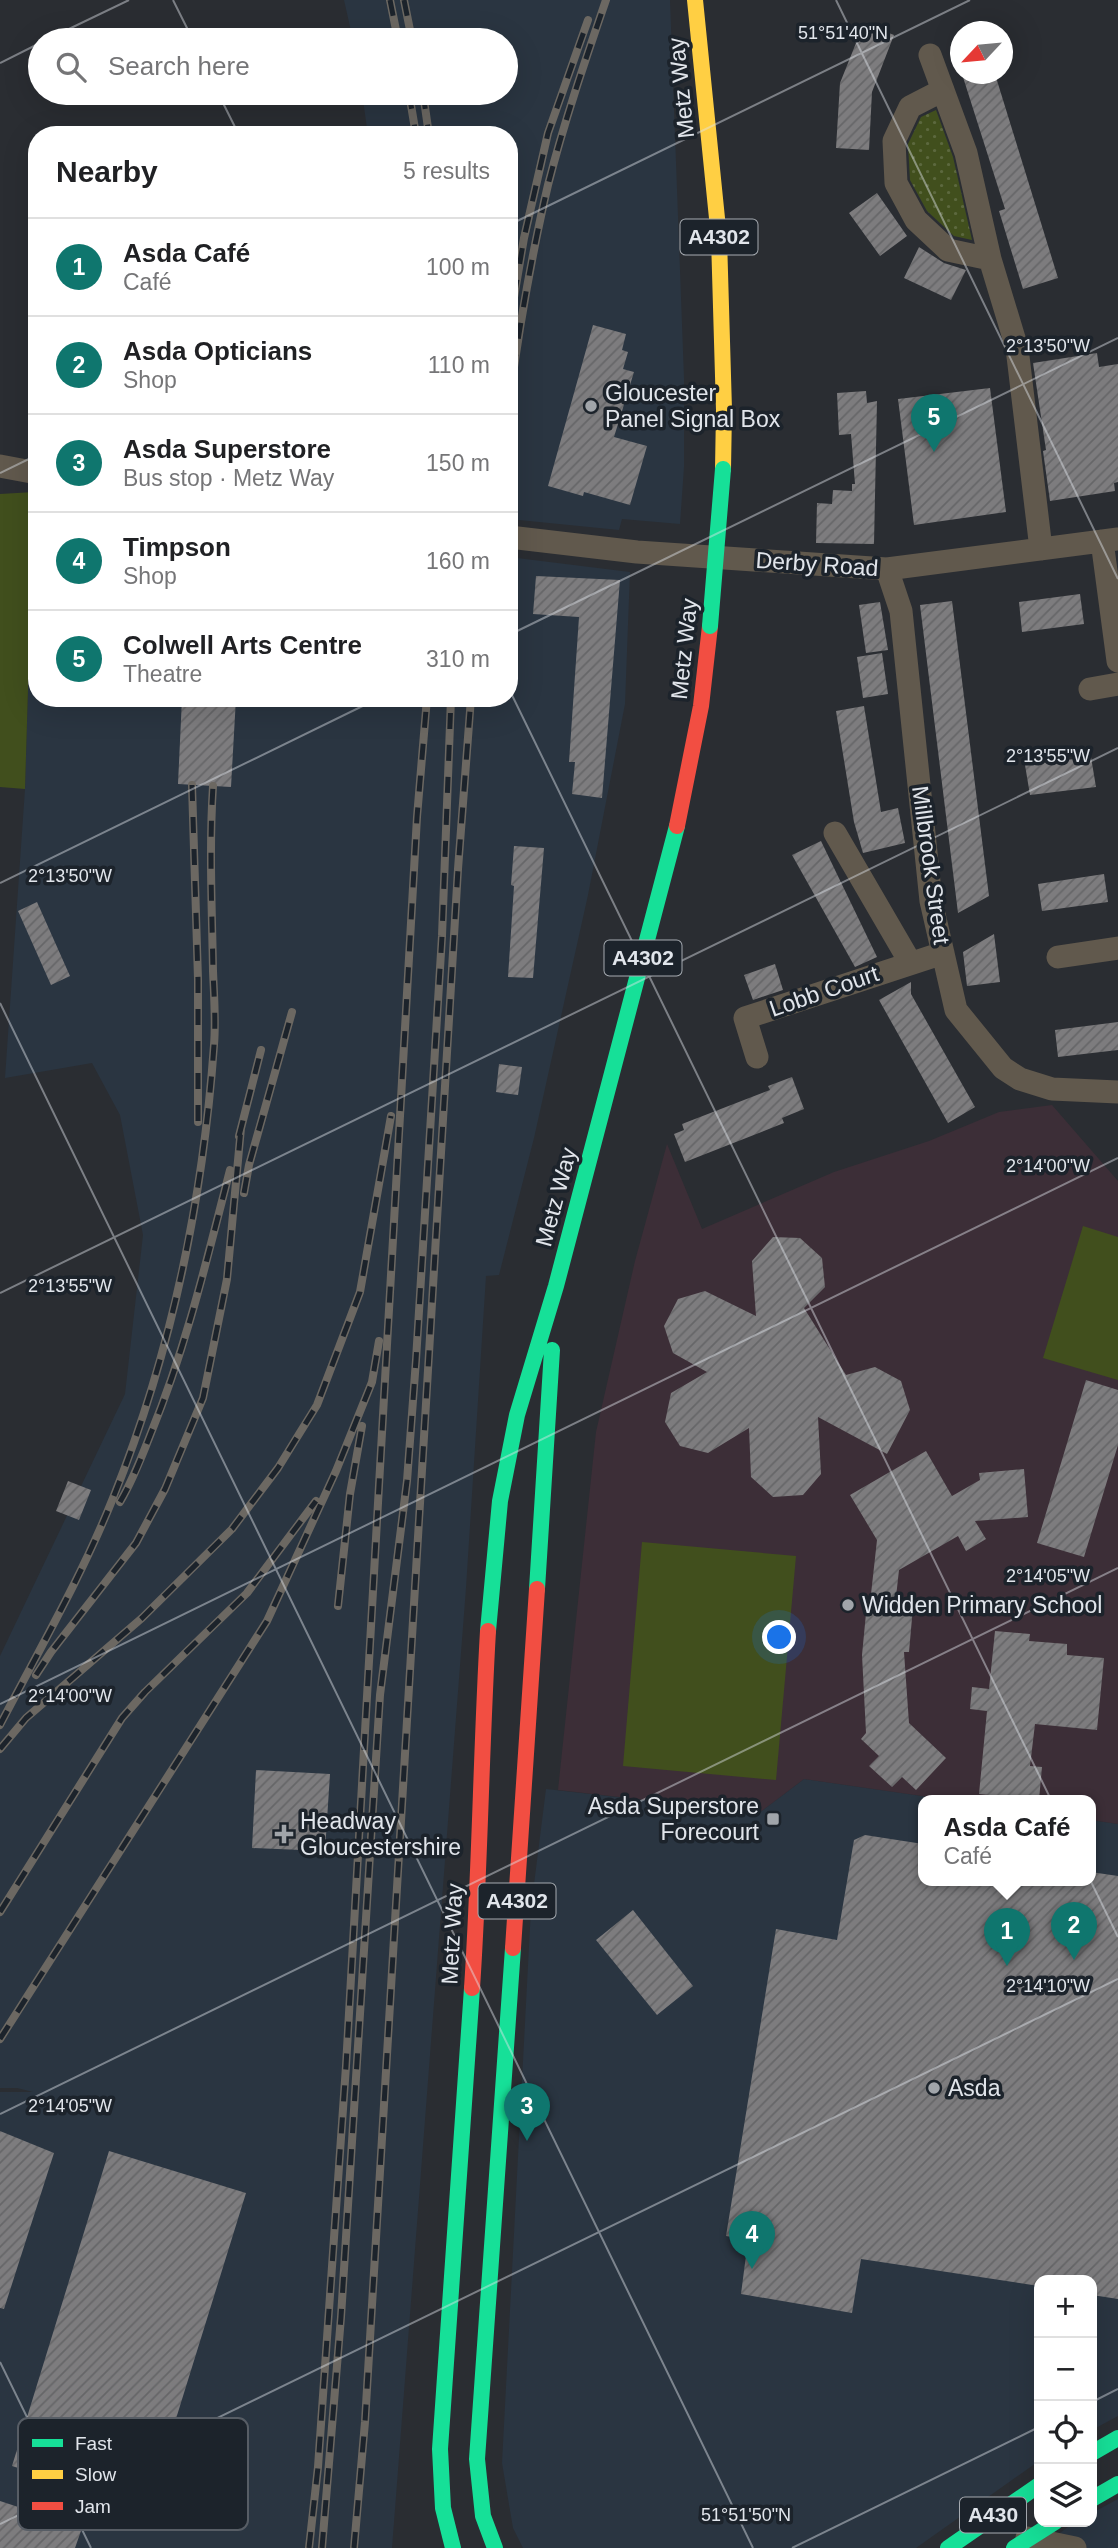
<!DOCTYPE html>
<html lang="en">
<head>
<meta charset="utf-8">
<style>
	:root { --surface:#fff; --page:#f6f6f6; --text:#202124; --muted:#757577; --line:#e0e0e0; --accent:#0f766e }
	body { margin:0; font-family:Helvetica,sans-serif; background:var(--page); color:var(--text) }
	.controls { position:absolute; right:21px; bottom:21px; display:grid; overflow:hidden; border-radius:14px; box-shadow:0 7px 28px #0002 }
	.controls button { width:63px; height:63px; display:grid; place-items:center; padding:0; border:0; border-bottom:2px solid var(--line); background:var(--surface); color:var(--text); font:35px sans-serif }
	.compass { position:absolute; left:950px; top:21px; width:63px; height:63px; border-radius:50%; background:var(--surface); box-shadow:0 7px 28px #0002; rotate:244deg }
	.you { position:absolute; left:780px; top:1638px; width:24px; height:24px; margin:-18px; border:5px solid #fff; border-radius:50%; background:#1a73e8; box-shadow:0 0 0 10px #1a73e833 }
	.badge { display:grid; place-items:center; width:46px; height:46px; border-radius:50%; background:var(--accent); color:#fff; font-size:23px; font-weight:700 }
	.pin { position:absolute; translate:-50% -58px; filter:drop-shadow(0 2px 4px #0008) }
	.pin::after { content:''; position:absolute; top:37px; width:24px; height:21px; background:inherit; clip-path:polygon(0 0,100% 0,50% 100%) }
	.popup { position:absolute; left:918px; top:1795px; width:178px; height:91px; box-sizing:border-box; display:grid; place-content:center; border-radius:14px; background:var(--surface); filter:drop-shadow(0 2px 5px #0005); font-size:23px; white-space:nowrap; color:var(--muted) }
	.popup b { font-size:26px; color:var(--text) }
	.popup::after { content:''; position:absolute; left:50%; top:100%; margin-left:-14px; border:14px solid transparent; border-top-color:var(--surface) }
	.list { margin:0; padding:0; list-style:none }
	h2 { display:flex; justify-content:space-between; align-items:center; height:91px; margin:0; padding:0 28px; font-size:30px }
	h2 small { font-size:23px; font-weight:400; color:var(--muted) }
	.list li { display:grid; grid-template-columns:46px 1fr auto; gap:21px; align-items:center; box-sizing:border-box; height:98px; padding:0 28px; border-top:2px solid var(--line) }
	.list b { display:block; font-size:26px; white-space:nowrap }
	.list p { margin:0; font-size:23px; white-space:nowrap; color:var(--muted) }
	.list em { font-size:23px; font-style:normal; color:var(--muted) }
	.icon { flex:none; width:38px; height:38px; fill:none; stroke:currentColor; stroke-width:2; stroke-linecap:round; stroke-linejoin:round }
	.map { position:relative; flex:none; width:1118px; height:2548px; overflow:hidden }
	.search { position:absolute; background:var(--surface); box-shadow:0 7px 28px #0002; left:28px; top:28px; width:490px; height:77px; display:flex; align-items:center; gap:18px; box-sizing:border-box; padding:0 24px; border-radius:38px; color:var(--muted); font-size:26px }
	.panel { position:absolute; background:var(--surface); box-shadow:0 7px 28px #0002; left:28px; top:126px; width:490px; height:581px; border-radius:28px }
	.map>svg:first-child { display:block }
	.built { fill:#2a3541 }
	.education { fill:#3c2e37 }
	.grass { fill:url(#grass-dots) }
	.park { fill:#414f1d }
	.building { fill:url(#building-hatch) }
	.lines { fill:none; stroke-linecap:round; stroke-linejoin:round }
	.street { stroke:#61594d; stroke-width:23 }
	.fast { stroke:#16e098; stroke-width:16 }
	.slow { stroke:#ffcf43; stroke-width:16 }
	.jam { stroke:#f24e42; stroke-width:16 }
	.rail-casing { stroke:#6c6862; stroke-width:8 }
	.rail { stroke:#1c232b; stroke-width:5; stroke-dasharray:16; stroke-linecap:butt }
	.fast-bridge { stroke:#16e098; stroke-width:16 }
	.ticks { fill:none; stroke:#e1e5eb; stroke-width:2; stroke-opacity:0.45 }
	.poi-dot { fill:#a1a5aa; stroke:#1c232b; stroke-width:2.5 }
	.labels { text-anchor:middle; stroke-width:7; stroke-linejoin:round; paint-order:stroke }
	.shield { fill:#1c232b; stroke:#a6abb1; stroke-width:2 }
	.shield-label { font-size:21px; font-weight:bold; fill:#e1e5eb }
	.street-label { font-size:23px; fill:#e1e5eb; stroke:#1c232b }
	.poi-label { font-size:23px; fill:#e1e5eb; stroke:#1c232b; text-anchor:start }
	.key { fill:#1c232b; stroke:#575d65; stroke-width:2 }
	.key-label { font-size:19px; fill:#e1e5eb }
	.ticks-label { font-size:18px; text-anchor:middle; fill:#e1e5eb; stroke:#1c232b; stroke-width:7; stroke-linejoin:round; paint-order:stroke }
</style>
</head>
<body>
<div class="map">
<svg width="1118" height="2548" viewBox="0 0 1118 2548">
	<defs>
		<pattern id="grass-dots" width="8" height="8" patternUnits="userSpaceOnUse" patternTransform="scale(1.75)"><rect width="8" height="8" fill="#414f1d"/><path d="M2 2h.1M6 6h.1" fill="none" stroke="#5c683e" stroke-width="1.8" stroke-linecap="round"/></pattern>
		<pattern id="building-hatch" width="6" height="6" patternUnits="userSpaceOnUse" patternTransform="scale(1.75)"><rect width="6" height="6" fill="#7d7c7e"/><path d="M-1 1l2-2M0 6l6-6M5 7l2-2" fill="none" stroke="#666668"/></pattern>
	</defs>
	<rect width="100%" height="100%" fill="#2a2d32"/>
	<path class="built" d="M344,0H670L684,378V467L680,524L622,519L619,530L509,519V135H368L362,93H506V40H353Z
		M34,492L37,493V698H509V557L630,572L625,704L588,895L534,1138L499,1275L486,1276L466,1588L392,2548H0V2092H33L17,2088H0V1656L125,1394L143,1235L120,1115L92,1063L5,1078L25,789Z
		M804,1779L950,1800H923V1880H1091V1820L1118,1824V2416L1092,2430V2280H1039V2461L916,2548H523L513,2528L502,2463L531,1908L546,1789L759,1813Z
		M1118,2499V2548H1039L1075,2522H1092V2513Z"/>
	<path class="education" d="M1052,1105L1118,1181V1824L1091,1820V1800H950L804,1779L759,1813L558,1790L596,1432L635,1261L667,1144L702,1229L834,1172L929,1141L999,1112Z"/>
	<path class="grass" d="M936,110L953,157L972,240L954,236L927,211L910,180L908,144L921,117Z"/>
	<path class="park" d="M34,492L25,789L0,787V494Z
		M1083,1226L1118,1237V1380L1043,1358Z
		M642,1542L796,1556L776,1780L623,1766Z"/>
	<path class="building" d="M864,23L894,35L872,92L869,150L836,148L840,83Z
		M962,74H995L1058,278L1023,289L999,211L1005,209Z
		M877,193L907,236L880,256L849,213Z
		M919,247L944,263L966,270L951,300L904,278Z
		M593,325L626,334L622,350L628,352L623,369L634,372L614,437L647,446L630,505L584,492L583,496L548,486Z
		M1097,353L1099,367L1118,364V482L1114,483L1115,491L1050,501L1043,451L1046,450L1033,363Z
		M990,388L1006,512L914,525L898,399Z
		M866,391L867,403L877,401L874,544L816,543L817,503L832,504L833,490L852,491V484H855L851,434L839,435L837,393Z
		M536,576L620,580L602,798L572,794L575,762H569L579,617L533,614Z
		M1080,594L1084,624L1022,632L1019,602Z
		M952,601L989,896L958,913L920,605Z
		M880,602L888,650L866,653L859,605Z
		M882,653L888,694L863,698L857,657Z
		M182,698H236L231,787L178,784Z
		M864,706L881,812L898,808L905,843L863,853L854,822L836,711Z
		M1091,757L1096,787L1030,795L1025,765Z
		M821,841L877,957L855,967L792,855Z
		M514,846L544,848L533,978L508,977L514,886L511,885Z
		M1104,874L1108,902L1042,911L1038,884Z
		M37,902L70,976L51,985L18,911Z
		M994,934L1000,982L967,986L963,952Z
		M775,964L783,990L753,1000L744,975Z
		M911,982V994L975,1107L948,1123L879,1000Z
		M1118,1022V1050L1058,1057L1055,1030Z
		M499,1064L522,1067L518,1095L496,1092Z
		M792,1077L804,1109L782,1118L784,1123L685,1162L674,1134L684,1130L682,1124L770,1090L768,1086Z
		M773,1237L800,1238L822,1258L825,1287L804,1308L846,1375L875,1367L901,1381L910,1410L887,1454L818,1417L821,1474L803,1495L773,1497L751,1477L749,1428L708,1453L680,1446L665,1422L671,1393L707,1372L673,1353L664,1326L678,1299L705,1291L756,1316L752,1261Z
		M1086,1380L1118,1390V1445L1084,1557L1037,1543Z
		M926,1451L952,1496L980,1480L979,1473L1024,1469L1028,1517L975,1521L986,1539L966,1551L958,1536L899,1570L895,1606L913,1607L909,1652H904L909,1723L946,1758L916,1790L902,1777L892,1787L869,1766L879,1756L861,1739L866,1733L862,1655L867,1603H870L877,1540L850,1495Z
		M68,1481L91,1490L79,1520L56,1511Z
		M995,1631L1030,1634L1029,1641L1067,1644V1655L1104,1658L1097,1730L1035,1724L1030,1766L1042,1767L1039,1800L979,1794L987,1711L970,1709L972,1687L989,1689Z
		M256,1770L330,1774L325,1851L252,1848Z
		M865,1835L923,1844V1880H1091V1872L1118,1876V2299L1092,2295V2280H1039V2286L861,2259L852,2313L741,2294L748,2240L726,2236L776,1929L837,1940L854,1840Z
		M633,1910L693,1986L657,2015L596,1940Z
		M0,2131L54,2153L4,2309L0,2308Z
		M109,2151L246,2193L148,2509L12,2466Z
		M0,2501L82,2528L75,2548H0Z"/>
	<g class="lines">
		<path class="street" d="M930,55L966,153L990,259L1017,348L1041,549
			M943,90L910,107L894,141L896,183L916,220L948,250L990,259
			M0,466L37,473
			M509,537L637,552L887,569L1118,539
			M1102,541L1118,661
			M887,569L901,611L931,901L956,1010L1003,1068L1020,1079L1052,1089L1118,1092
			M1090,689L1118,684
			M835,833L910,962
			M1058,957L1118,948
			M757,1057L745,1018L943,953
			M1027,2538L1075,2548"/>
		<path class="fast" d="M537,1589L552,1350
			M488,1631L500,1501L517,1415L556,1286L677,826
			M1092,2453L1118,2438
			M1092,2499L1118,2484
			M453,2548L443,2508L440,2449L472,1988
			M495,2548L483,2516L477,2459L513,1948
			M948,2548L1039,2485
			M1014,2548L1055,2522"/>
		<path class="slow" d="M695,0L719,238L724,410L723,469"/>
		<path class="jam" d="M677,826L701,706L710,626
			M513,1948L537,1589
			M472,1988C480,1869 481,1750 488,1631"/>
		<g class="rail-casing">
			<path id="rail" d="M390,0L398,40
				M404,0L412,40
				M409,93L416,135
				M423,93L429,135
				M509,327L524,238L548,133L588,20
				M509,402C519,329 531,257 548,185C564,122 585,61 606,0
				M192,785L198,979V1122
				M239,1136L261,1050
				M244,1193L249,1165L292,1012
				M120,1502C133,1480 142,1456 151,1433C186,1348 207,1259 230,1170
				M338,1606L350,1494L362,1426
				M36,1675L51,1652L136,1543L165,1489L203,1398L227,1279L241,1128
				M0,1725C39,1650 82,1576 113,1498C171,1354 203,1199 214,1045C216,1021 214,995 213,971C212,909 209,848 213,786
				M0,1749L26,1718L142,1618L232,1529L278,1468L317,1405L360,1292L391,1116
				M0,1912L122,1718L145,1692L247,1593L316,1501
				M0,2039L267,1621L336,1471L372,1382L379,1341
				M309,2548L318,2467L346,2066L417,817L427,698
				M322,2548L341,2317L380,1695L407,1481L416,1360L442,936L451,698
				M354,2548L365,2422L458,869L471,698"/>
		</g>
		<use href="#rail" class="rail"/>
		<path class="fast-bridge" d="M710,626L723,469"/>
	</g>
	<path class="ticks" d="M173,0L193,40M836,0L1118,579M46,40L129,0M0,63L40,43M218,93L239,135M509,225L970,0M0,473L37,455M509,635L1118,338M509,689L1118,1937M0,883L379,698M0,1003L753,2548M0,1293L1118,748M0,1704L1118,1158M0,2114L1118,1568M0,2362L91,2548M1092,2402L1118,2389M0,2524L1118,1979M792,2548L1039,2427"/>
	<g class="poi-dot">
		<circle cx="591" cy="406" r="7"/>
		<circle cx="848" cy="1605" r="7"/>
		<rect x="766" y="1812" width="14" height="14" rx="3.5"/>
		<path d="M280.5 1823.5h7v7h7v7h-7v7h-7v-7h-7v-7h7z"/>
		<circle cx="934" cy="2088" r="7"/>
	</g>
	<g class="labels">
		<g class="shield">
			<rect x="680.5" y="219.5" width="77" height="35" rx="5"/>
			<rect x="604.5" y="940.5" width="77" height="35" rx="5"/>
			<rect x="478.5" y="1883.5" width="77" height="35" rx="5"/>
			<rect x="960" y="2497.5" width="66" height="35" rx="5"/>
		</g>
		<g class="shield-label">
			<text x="719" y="244">A4302</text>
			<text x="643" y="965">A4302</text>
			<text x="517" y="1908">A4302</text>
			<text x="993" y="2522">A430</text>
		</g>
		<g class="street-label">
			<text transform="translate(681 88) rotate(-96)" y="8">Metz Way</text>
			<text transform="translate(817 564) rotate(4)" y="8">Derby Road</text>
			<text transform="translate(684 649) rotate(-84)" y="8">Metz Way</text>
			<text transform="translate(931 865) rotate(82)" y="8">Millbrook Street</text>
			<text transform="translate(824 991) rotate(-19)" y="8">Lobb Court</text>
			<text transform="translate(556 1197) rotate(-75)" y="8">Metz Way</text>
			<text transform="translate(452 1934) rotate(-87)" y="8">Metz Way</text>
		</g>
		<g class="poi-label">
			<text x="605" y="401">Gloucester<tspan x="605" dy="26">Panel Signal Box</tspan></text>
			<text x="862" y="1613">Widden Primary School</text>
			<text x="759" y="1814" text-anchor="end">Asda Superstore<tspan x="759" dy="26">Forecourt</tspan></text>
			<text x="300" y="1829">Headway<tspan x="300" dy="26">Gloucestershire</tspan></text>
			<text x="948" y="2096">Asda</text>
		</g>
	</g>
	<rect x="18" y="2418" width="230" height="112" rx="10" class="key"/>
	<rect x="32" y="2439" width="31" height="8" fill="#16e098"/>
	<rect x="32" y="2470" width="31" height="9" fill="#ffcf43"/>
	<rect x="32" y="2502" width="31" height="8" fill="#f24e42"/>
	<g class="key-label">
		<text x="75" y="2450">Fast</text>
		<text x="75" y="2481">Slow</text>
		<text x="75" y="2513">Jam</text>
	</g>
	<g class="ticks-label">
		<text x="843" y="39">51°51'40"N</text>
		<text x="1048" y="352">2°13'50"W</text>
		<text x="1048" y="762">2°13'55"W</text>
		<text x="70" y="882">2°13'50"W</text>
		<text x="1048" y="1172">2°14'00"W</text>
		<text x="70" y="1292">2°13'55"W</text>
		<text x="1048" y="1582">2°14'05"W</text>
		<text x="70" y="1702">2°14'00"W</text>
		<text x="1048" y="1992">2°14'10"W</text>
		<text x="70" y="2112">2°14'05"W</text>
		<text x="746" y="2521">51°51'50"N</text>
	</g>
</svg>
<div class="controls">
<button>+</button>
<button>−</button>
<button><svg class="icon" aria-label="locate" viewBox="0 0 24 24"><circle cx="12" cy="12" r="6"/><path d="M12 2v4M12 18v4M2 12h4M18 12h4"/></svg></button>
<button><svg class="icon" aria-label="layers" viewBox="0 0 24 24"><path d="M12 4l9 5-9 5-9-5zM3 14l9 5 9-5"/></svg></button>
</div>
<svg class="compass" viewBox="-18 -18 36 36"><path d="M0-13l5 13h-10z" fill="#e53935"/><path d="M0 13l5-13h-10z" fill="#757577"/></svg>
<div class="you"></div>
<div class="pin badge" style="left:1007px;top:1966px">1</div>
<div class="popup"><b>Asda Café</b>Café</div>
<div class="pin badge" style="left:1074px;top:1960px">2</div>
<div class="pin badge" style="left:527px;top:2141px">3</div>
<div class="pin badge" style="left:752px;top:2269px">4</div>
<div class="pin badge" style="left:934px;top:452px">5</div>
<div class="search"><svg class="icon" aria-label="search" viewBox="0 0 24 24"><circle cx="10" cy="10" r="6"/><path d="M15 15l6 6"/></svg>Search here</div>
<section class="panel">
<h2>Nearby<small>5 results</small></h2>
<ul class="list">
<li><span class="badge">1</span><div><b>Asda Café</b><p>Café</p></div><em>100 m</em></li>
<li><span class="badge">2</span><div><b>Asda Opticians</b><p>Shop</p></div><em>110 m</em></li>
<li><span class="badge">3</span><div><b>Asda Superstore</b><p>Bus stop · Metz Way</p></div><em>150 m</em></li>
<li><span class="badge">4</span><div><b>Timpson</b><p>Shop</p></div><em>160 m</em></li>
<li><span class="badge">5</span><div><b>Colwell Arts Centre</b><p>Theatre</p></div><em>310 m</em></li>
</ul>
</section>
</div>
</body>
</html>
